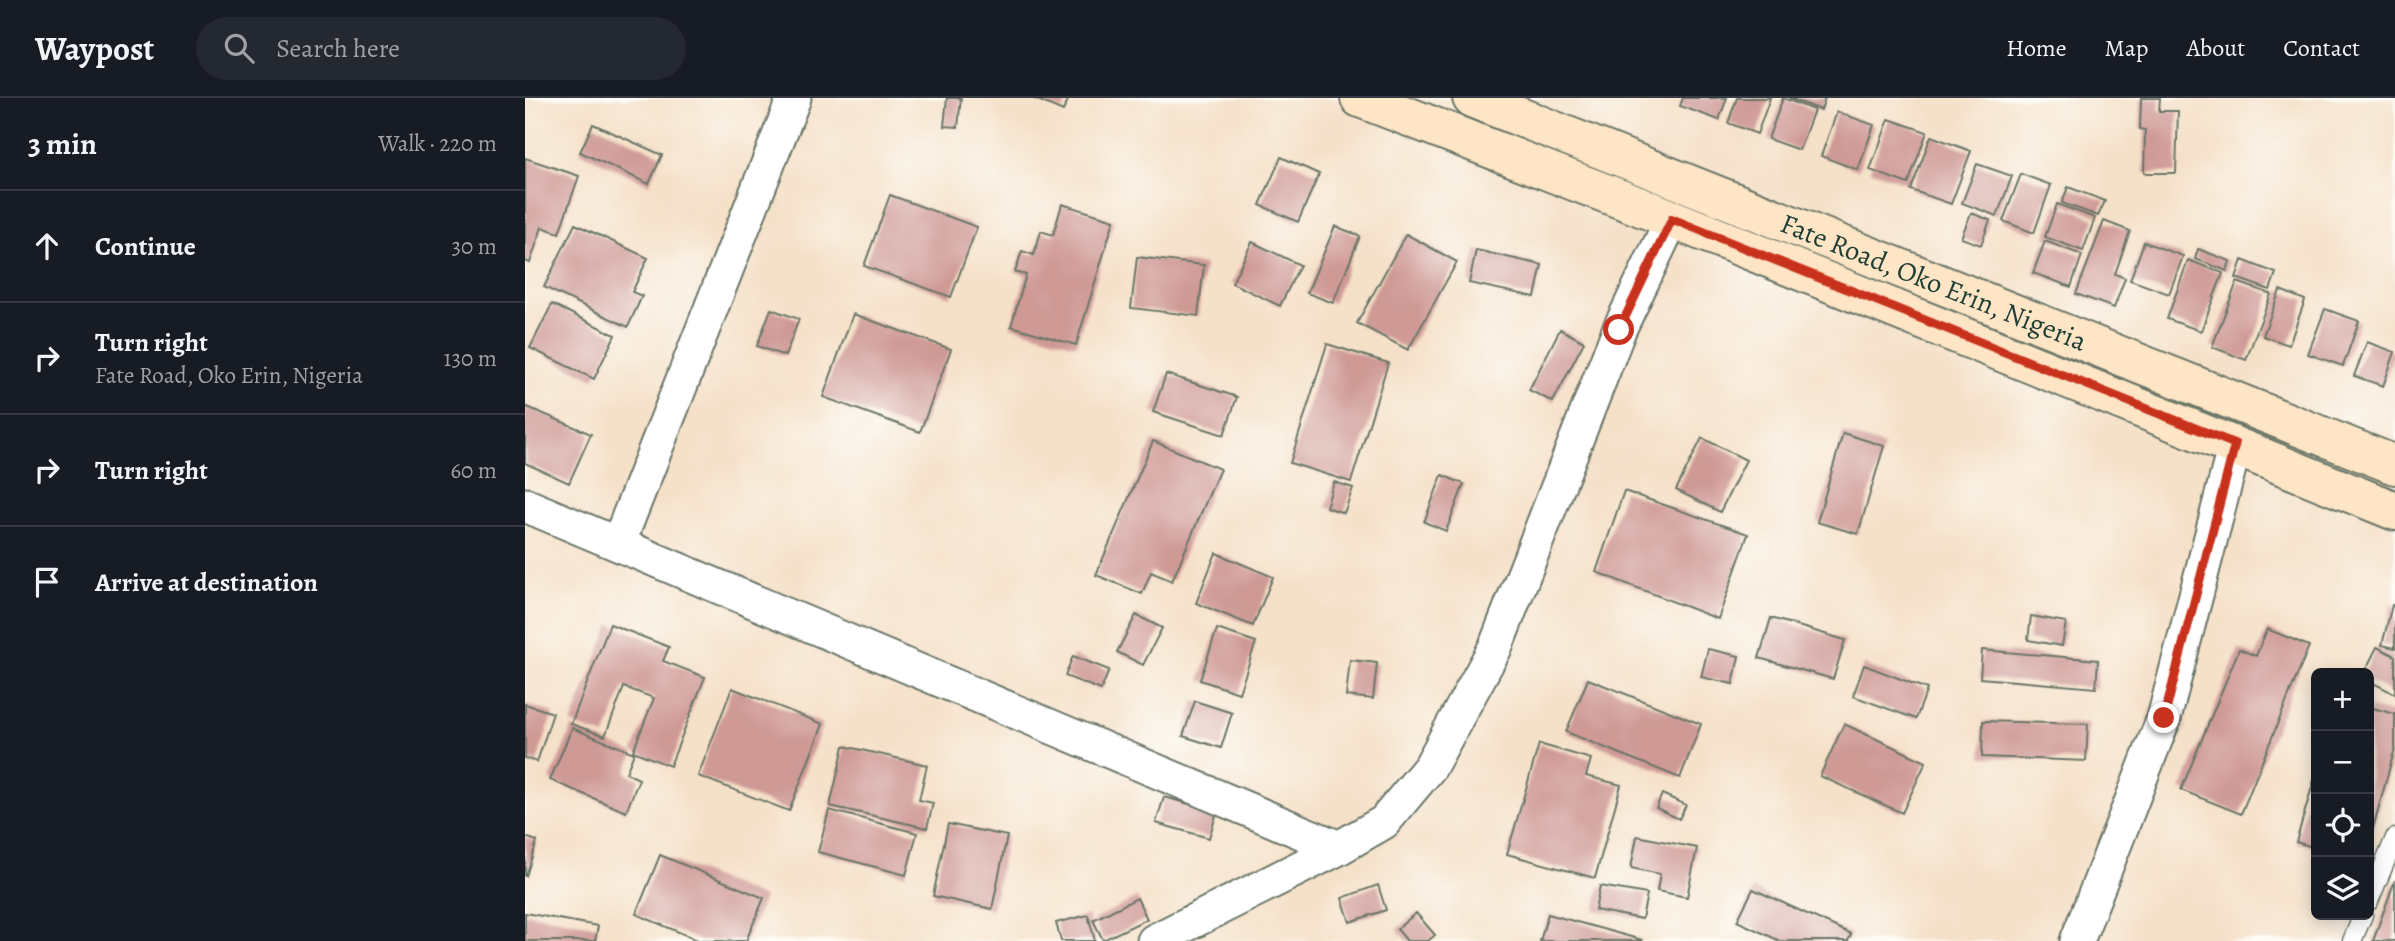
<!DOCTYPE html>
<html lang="en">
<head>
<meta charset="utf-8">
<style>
	:root { --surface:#171b24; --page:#242831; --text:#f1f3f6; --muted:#9ea1a6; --line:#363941 }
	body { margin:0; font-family:Alegreya,serif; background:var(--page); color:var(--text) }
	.controls { position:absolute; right:21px; bottom:21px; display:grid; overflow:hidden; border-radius:10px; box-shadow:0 4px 18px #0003 }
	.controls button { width:63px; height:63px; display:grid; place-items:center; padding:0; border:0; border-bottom:2px solid var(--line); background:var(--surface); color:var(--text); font:35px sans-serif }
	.stop { position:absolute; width:21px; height:21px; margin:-16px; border:5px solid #c8321e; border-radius:50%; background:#fff }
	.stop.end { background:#c8321e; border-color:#fff; box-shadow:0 2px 7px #0008 }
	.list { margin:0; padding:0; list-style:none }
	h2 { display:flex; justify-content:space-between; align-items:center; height:91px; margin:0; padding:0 28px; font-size:30px }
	h2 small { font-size:23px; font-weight:400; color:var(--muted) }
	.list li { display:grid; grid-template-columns:46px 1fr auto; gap:21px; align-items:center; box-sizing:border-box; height:112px; padding:0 28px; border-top:2px solid var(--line) }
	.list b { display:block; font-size:26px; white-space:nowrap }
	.list p { margin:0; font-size:23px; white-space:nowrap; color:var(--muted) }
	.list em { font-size:23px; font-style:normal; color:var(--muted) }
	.icon { flex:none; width:38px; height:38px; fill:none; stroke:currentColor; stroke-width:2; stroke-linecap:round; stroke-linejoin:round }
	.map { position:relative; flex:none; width:1870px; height:843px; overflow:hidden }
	header { display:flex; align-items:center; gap:42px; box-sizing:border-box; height:98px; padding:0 35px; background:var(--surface); border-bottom:2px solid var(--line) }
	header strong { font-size:33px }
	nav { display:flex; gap:38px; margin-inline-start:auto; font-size:24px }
	.search { width:490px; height:63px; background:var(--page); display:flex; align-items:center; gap:18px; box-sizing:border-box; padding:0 24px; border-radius:38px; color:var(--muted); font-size:26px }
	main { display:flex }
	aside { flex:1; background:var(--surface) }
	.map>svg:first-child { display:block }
	.building { fill:#cf9995 }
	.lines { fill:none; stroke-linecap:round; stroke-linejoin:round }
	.lane-casing { stroke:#6a7668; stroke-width:21 }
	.street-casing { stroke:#6a7668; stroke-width:37 }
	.secondary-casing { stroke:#6a7668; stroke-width:42 }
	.lane { stroke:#fff; stroke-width:18 }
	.street { stroke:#fff; stroke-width:33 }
	.secondary { stroke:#fde5c5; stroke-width:38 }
	.route { stroke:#c8321e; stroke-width:9 }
	.labels { text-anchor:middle; stroke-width:6; stroke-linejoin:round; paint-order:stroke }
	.street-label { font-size:28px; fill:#1f3d34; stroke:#fdfcf7 }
</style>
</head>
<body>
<header>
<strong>Waypost</strong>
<div class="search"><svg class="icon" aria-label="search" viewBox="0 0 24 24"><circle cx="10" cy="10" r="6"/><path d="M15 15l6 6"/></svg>Search here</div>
<nav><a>Home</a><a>Map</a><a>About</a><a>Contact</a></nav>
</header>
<main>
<aside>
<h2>3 min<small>Walk · 220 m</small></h2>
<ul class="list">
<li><svg class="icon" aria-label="ahead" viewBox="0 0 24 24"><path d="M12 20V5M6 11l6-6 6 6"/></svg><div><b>Continue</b></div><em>30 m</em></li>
<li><svg class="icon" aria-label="right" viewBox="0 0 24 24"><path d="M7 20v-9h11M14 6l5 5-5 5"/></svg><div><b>Turn right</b><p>Fate Road, Oko Erin, Nigeria</p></div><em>130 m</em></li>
<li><svg class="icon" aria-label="right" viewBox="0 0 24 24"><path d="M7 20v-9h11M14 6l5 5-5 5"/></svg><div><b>Turn right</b></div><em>60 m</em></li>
<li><svg class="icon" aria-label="arrive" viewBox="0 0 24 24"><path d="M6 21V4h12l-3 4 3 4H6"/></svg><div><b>Arrive at destination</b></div></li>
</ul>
</aside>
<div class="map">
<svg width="1870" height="843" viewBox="0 0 1870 843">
	<rect width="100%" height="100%" fill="#fdfcf7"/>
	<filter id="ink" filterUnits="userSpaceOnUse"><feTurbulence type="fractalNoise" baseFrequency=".0143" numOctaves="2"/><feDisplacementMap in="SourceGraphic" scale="14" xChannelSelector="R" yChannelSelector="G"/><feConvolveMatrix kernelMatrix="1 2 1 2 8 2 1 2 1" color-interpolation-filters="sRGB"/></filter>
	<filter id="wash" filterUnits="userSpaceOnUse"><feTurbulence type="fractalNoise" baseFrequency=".00686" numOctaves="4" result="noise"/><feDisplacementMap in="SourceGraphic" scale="28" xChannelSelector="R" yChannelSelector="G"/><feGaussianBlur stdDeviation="1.57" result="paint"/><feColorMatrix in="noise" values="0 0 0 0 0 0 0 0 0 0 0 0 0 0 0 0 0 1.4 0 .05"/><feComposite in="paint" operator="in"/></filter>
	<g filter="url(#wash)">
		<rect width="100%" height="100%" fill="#f5e0c8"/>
		<g id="blocks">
			<path class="building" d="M422,0H436L433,29L419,28Z
				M508,0H544L538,13Z
				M1158,0H1202L1194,22L1155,8Z
				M1212,0H1245L1232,36L1203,25Z
				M1258,0L1289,12L1274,52L1243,41Z
				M1264,0H1300L1296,12Z
				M1616,0H1635L1634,13H1653L1651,75H1619L1620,32L1615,31Z
				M1312,14L1349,27L1333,72L1296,58Z
				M1364,21L1402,34L1383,86L1345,72Z
				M68,26L137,57L124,86L55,54Z
				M1406,38L1446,53L1426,106L1386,92Z
				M756,59L794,76L773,124L735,107Z
				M0,60L54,78L34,135L17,129L5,165L0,163Z
				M1452,66L1487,78L1472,118L1437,105Z
				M1496,76L1526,87L1509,135L1478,123Z
				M1543,89L1580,103L1573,118L1537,105Z
				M365,97L452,129L426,199L339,168Z
				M537,106L589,122L551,247L486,228L501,177L490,174L497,153L509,157L516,133L528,137Z
				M1532,106L1570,120L1558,153L1520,139Z
				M1446,115L1465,122L1456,147L1436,140Z
				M1579,123L1605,133L1590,176L1600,180L1589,210L1551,196Z
				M50,126L123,160L107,194L117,198L103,229L19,189Z
				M810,128L835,138L808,205L782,195Z
				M881,136L932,164L883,252L832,225Z
				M1520,143L1557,157L1546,189L1508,175Z
				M727,144L775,167L755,208L707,185Z
				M1619,144L1658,158L1644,196L1605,182Z
				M1673,151L1705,163L1702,173L1670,161Z
				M951,152L1017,167L1010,199L944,185Z
				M612,159L679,167L673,218L606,210Z
				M1663,162L1698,175L1676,233L1642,221Z
				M1717,162L1751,175L1745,192L1711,180Z
				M1712,184L1746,196L1721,262L1687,249Z
				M1755,192L1780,202L1764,247L1738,238Z
				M27,206L90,237L69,281L5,250Z
				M246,211L274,221L260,258L232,248Z
				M1800,211L1834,223L1818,268L1783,256Z
				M328,216L426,251L395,334L298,299Z
				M1035,231L1059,244L1028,304L1004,292Z
				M1842,244L1870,254L1858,288L1829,278Z
				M802,246L863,265L826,384L765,365Z
				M641,276L712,299L699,337L628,314Z
				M0,308L66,336L44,385L0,365Z
				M1318,335L1359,348L1333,436L1292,424Z
				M1177,340L1221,362L1195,414L1151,392Z
				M628,343L695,371L647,483L626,474L617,496L571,477Z
				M917,377L939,386L921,433L899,424Z
				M809,384L828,390L819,415L801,409Z
				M1099,393L1223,436L1193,521L1071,474Z
				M691,455L748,479L728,528L671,505Z
				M1867,507L1870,508V550L1857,547Z
				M611,517L637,530L618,567L592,554Z
				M1506,518L1541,524L1537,548L1503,542Z
				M1246,520L1320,542L1308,581L1234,560Z
				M85,526L144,549L138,563L180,579L145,668L108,653L129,600L99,589L80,638L46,626Z
				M692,531L731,544L714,595L675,582Z
				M1742,531L1784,548L1716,716L1656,692L1714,551L1731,558Z
				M1852,549L1870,558V596L1844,583V575H1839Z
				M1183,551L1214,558L1208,586L1176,579Z
				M1457,552L1573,562L1571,590L1455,580Z
				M548,558L584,572L576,592L540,578Z
				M825,562L852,565L848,601L821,598Z
				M1339,567L1402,591L1391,621L1328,598Z
				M1063,581L1176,626L1155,680L1041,634Z
				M207,590L298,626L264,713L173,678Z
				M670,603L707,615L696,650L658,638Z
				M0,606L28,615L12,664L0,660Z
				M1844,609L1870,616V650L1845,741Z
				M1458,623L1563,626L1561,663L1457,659Z
				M1319,626L1401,664L1377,715L1295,678Z
				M47,630L109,655L101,675L114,681L101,714L25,682Z
				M1014,646L1066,661L1061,678L1096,687L1070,780L982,756Z
				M319,648L402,667L394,702L408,705L402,730L305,708Z
				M1791,675V750L1771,744Z
				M1137,696L1161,707L1154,721L1131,710Z
				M639,699L692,714L684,740L631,725Z
				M304,712L392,735L381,777L293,754Z
				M423,726L482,738L467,811L408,798Z
				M1112,738L1172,750L1162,799L1132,793L1135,776L1106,770Z
				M0,739L12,743L1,778H0Z
				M135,757L239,800L221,843H175L111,816Z
				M1870,782V843H1848Z
				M853,787L861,812L825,824L817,800Z
				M1075,788L1122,796L1117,821L1070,812Z
				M1228,791L1326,836L1323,843H1255L1212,823Z
				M612,800L622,821L578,842L568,822Z
				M0,815L73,828L70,843H0Z
				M891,815L910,837L903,843H882L872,831Z
				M1023,816L1117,842V843H1015Z
				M563,817L570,843H536L531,825Z"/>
		</g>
	</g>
	<g filter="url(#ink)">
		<use href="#blocks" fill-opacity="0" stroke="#6a7668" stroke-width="2"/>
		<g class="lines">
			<g class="lane-casing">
				<path id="lane" d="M1844,803L1870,740
					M1827,843L1838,817"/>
			</g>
			<g class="street-casing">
				<path id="street" d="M0,407L814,750
					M93,446L269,0
					M629,843L814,750L859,724L905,669L970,550L1094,232L1147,121
					M1552,843L1639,620L1710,347"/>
			</g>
			<g class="secondary-casing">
				<g id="secondary">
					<path d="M835,0L1147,121L1870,413"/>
					<path id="s1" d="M947,0L1870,367"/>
				</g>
			</g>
			<use href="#lane" class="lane"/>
			<use href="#street" class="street"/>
			<use href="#secondary" class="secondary"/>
		</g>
	</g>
	<g class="lines" filter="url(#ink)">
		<path class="route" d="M1094,232L1147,121L1710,346L1639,620"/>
	</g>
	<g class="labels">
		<g class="street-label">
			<text dy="10" stroke="none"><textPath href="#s1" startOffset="497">Fate Road, Oko Erin, Nigeria</textPath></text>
		</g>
	</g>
</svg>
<div class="controls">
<button>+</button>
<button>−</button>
<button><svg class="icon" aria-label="locate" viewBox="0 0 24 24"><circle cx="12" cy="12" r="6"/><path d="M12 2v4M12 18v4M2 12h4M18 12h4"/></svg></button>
<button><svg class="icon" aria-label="layers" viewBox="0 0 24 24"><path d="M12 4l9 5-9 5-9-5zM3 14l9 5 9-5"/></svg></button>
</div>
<div class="stop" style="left:1094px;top:232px"></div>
<div class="stop end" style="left:1639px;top:620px"></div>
</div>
</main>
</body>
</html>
